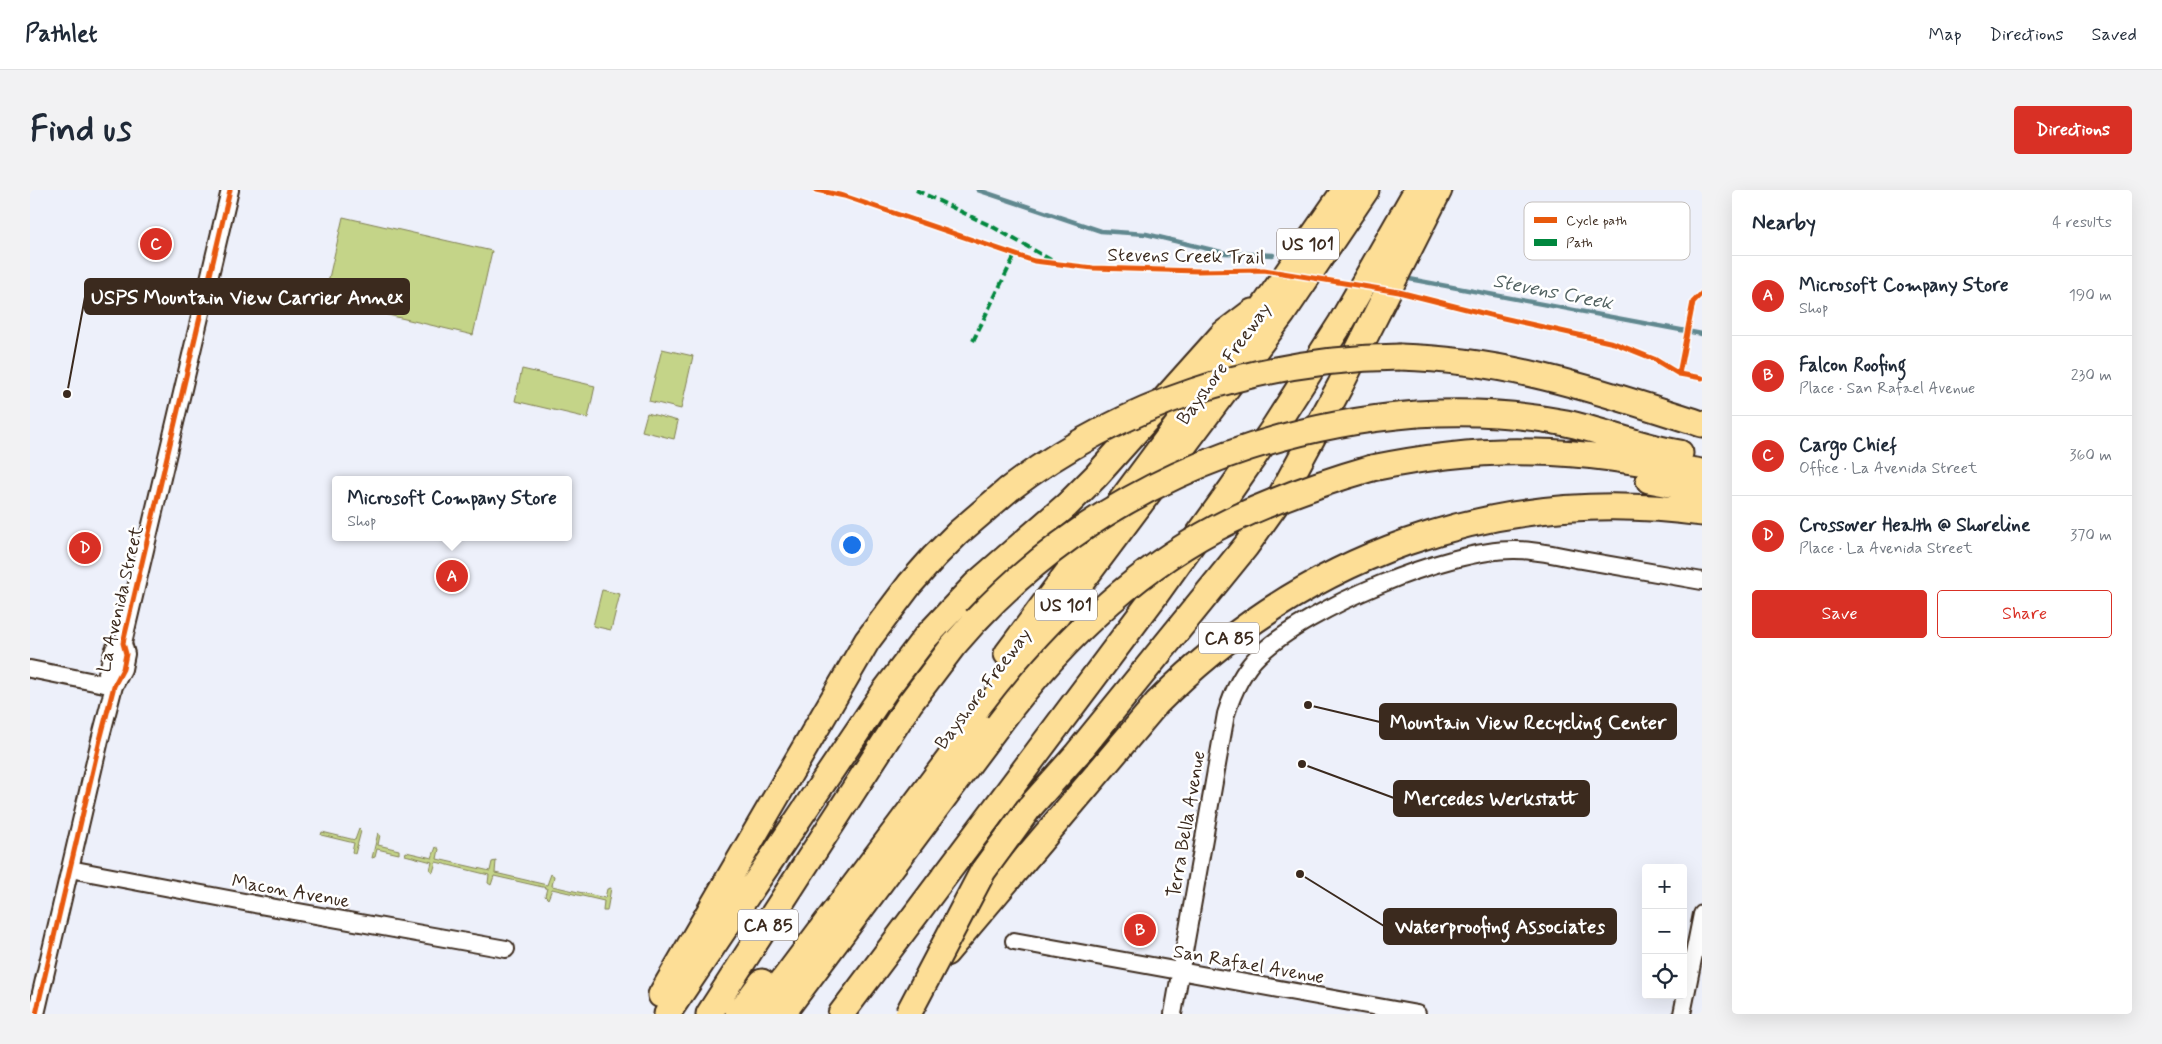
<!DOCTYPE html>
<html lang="en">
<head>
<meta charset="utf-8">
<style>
	:root { --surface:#fff; --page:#f2f2f3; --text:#1f2937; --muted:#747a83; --line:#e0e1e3; --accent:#d93025 }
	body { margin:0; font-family:Mynerve,sans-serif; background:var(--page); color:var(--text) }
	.controls { position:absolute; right:15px; bottom:15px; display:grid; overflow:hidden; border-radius:5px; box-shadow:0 5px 20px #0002 }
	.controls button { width:45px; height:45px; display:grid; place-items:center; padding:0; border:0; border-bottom:1px solid var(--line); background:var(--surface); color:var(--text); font:25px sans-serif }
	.you { position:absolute; left:821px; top:354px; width:18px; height:18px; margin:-12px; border:4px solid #fff; border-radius:50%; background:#1a73e8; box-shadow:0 0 0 8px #1a73e833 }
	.badge { display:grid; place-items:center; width:32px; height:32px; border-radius:50%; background:var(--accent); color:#fff; font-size:16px; font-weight:700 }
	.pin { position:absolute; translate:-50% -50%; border:2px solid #fff; box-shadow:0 1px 5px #0006 }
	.popup { position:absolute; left:302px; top:286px; width:240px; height:65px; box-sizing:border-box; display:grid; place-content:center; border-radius:5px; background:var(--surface); filter:drop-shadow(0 1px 4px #0005); font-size:16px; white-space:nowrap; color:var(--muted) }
	.popup b { font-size:19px; color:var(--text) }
	.popup::after { content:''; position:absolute; left:50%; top:100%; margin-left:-10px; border:10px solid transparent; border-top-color:var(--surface) }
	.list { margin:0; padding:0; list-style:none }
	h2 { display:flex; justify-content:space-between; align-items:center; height:65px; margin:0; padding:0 20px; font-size:21px }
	h2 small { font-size:16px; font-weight:400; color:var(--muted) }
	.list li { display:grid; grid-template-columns:32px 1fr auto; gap:15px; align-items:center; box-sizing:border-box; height:80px; padding:0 20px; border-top:1px solid var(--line) }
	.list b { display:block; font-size:19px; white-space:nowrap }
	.list p { margin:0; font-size:16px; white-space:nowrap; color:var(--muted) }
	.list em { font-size:16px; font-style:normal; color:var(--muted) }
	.actions { display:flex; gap:10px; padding:15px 20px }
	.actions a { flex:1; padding:11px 0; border:1px solid var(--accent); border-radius:5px; text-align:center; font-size:18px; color:var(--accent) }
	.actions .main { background:var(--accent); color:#fff }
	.icon { flex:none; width:28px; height:28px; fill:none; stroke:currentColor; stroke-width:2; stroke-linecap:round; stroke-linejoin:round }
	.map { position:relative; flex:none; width:1672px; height:824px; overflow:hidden; border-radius:5px }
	header { display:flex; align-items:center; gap:30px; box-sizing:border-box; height:70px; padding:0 25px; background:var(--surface); border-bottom:1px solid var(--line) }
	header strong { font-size:24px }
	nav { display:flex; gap:28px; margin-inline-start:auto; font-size:18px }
	.intro { display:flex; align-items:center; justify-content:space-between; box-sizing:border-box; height:120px; padding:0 30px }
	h1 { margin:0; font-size:35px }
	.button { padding:12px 22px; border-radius:5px; background:var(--accent); color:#fff; font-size:18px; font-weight:700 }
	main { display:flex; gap:30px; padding:0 30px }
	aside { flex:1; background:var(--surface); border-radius:5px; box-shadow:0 5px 20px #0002 }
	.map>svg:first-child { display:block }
	.green { fill:#c4d488; stroke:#807f53 }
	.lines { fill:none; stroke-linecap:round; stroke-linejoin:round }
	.stream { stroke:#61888f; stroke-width:4.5 }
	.minor-casing { stroke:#3b2a1e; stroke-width:20 }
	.highway-casing { stroke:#3b2a1e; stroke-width:29 }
	.minor { stroke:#fff; stroke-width:16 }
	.highway { stroke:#fdde96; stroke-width:25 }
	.highway-bridge-casing { stroke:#3b2a1e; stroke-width:29; stroke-linecap:butt }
	.highway-bridge { stroke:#fdde96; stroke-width:25 }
	.quiet { stroke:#00873e; stroke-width:4; stroke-dasharray:8 4; stroke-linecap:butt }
	.cycleway-casing { stroke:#fff; stroke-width:8 }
	.cycleway { stroke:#e8590c; stroke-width:5 }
	.labels { text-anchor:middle; stroke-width:5; stroke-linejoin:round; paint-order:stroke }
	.shield { fill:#fff; stroke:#766a62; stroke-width:1 }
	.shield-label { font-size:18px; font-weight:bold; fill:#3b2a1e }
	.street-label { font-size:19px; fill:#3b2a1e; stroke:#fff }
	.water-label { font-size:20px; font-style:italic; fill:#516160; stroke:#fff }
	.key { fill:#fff; stroke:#c4bfbc; stroke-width:1 }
	.key-label { font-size:14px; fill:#3b2a1e }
	.leader { fill:none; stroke:#3b2a1e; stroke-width:2 }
	.callout-dot { fill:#3b2a1e; stroke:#fff; stroke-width:2 }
	.callout { fill:#3b2a1e; stroke:#3b2a1e; stroke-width:2 }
	.callout-label { font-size:20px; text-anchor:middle; font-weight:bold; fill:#fff }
</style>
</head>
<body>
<header>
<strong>Pathlet</strong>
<nav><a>Map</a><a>Directions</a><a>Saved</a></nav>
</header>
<div class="intro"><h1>Find us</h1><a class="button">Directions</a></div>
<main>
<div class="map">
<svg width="1672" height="824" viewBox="0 0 1672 824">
	<rect width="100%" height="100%" fill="#edf0fa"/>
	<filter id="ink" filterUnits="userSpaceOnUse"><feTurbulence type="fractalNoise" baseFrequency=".02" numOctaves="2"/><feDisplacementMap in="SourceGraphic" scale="10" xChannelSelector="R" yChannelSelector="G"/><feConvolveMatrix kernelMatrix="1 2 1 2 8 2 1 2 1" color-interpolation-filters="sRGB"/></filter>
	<g filter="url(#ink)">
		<path class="green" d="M313,27L462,61L443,145L294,110Z
			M632,159L663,166L651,219L619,211Z
			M492,179L565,196L558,228L485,211Z
			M617,223L648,231L644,249L612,241Z
			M572,400L590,404L581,440L563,436Z
			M329,639L331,641L325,664L322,662L324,653L291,645L292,642L325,650Z
			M348,643L350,645L348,655L369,660V664L347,659L345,667L342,668Z
			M406,657L409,659L407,669L460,681L462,672L466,671L465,683L517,695L521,684L524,686L522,696L575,708L577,699L581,698L577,721H573L574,711L522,699L518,709L515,706L517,698L464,686L461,695L458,693L459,685L406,672L403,682L400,680L402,672L375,665L376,662L402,668Z"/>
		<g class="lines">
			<path class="stream" d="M948,0L1071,41L1116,44L1195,63L1243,65
				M1374,88L1672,144"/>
			<g class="minor-casing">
				<path id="minor" d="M0,479L84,496
					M84,496L77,483L84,459L93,453
					M40,679L235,716L476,759
					M984,751L1387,824
					M6,824L70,550L84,496L93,479L96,464L93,453L200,0
					M1143,824L1196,524C1203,502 1212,481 1229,465C1278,418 1417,359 1485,360C1508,360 1530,366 1552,370C1592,377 1632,384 1672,391
					M1652,824L1672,724"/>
			</g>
			<g class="highway-casing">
				<path id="highway" d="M1370,167C1480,170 1569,201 1672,234
					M1387,224C1437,221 1487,223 1536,233C1574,241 1611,257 1650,263
					M1342,278C1396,267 1450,260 1505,262C1561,263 1617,273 1672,282
					M1619,290L1672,300
					M977,464L1207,155L1315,0
					M999,618L1047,564L1216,356L1248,311L1310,196L1409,0
					M916,763L1127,513C1274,365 1465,295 1672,323
					M631,805L837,451L880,394L904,367L928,343L978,300
					M637,824L854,502L895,448L945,395L1037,315L1066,286L1193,144L1222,122
					M679,824L880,513L923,456L946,430
					M708,824L732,792
					M728,824L1253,123L1336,0
					M752,824L968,535
					M811,824L1124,407L1202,298L1241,242L1311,133L1387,0"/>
			</g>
			<use href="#minor" class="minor"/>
			<use href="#highway" class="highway"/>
			<g class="highway-bridge-casing">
				<path id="highway-bridge" d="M978,300C1092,213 1227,169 1370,167
					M946,430C1063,305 1218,238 1387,224
					M968,535C1030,452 1106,377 1200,331C1246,309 1293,292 1342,278
					M878,824L953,681L999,618"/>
			</g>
			<use href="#highway-bridge" class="highway-bridge"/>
			<path class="quiet" d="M886,0L963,37L1021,70
				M943,151L985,65"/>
			<g class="cycleway-casing">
				<path id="cycleway" d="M786,0L814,6L1004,71L1063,78L1168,81L1234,80L1369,102L1460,125L1584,153L1624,169L1649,184L1672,188
					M1649,184L1663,112L1672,103
					M6,824L70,550L84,496L93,479L96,464L93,453L200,0"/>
			</g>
			<use href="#cycleway" class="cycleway"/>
		</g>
	</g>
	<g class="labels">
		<g class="shield">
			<rect x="1247" y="38.5" width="62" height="31" rx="4"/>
			<rect x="1005" y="399.5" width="62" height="31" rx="4"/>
			<rect x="1169" y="432.5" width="60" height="31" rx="4"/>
			<rect x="708" y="719.5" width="60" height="31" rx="4"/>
		</g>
		<g class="shield-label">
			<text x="1278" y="60">US 101</text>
			<text x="1036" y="421">US 101</text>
			<text x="1199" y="454">CA 85</text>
			<text x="738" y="741">CA 85</text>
		</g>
		<g class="street-label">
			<text transform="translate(1156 65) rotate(1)" y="7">Stevens Creek Trail</text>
			<text transform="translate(1193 173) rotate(-54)" y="7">Bayshore Freeway</text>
			<text transform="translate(89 409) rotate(-77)" y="7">La Avenida Street</text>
			<text transform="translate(952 498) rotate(-53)" y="7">Bayshore Freeway</text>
			<text transform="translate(1155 634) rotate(-80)" y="7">Terra Bella Avenue</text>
			<text transform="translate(261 700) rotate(10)" y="7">Macon Avenue</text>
			<text transform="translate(1219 773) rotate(10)" y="7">San Rafael Avenue</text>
		</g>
		<g class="water-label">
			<text transform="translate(1523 101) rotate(11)" y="7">Stevens Creek</text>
		</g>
	</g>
	<rect x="1494" y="12" width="166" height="58" rx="8" class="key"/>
	<rect x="1504" y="27" width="23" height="6" fill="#e8590c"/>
	<rect x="1504" y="49" width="23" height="7" fill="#00873e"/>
	<g class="key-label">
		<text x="1536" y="35">Cycle path</text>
		<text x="1536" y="57">Path</text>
	</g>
	<path class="leader" d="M37 204L55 107M1278 515L1350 532M1272 574L1364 608M1270 684L1354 736"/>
	<g class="callout-dot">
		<circle cx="37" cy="204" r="5"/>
		<circle cx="1278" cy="515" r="5"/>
		<circle cx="1272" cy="574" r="5"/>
		<circle cx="1270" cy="684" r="5"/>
	</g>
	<g class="callout">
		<rect x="55" y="89" width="324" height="35" rx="5"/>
		<rect x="1350" y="514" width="296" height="35" rx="5"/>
		<rect x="1364" y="591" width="195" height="35" rx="5"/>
		<rect x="1354" y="719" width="232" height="35" rx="5"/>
	</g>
	<g class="callout-label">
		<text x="217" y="114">USPS Mountain View Carrier Annex</text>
		<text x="1498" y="539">Mountain View Recycling Center</text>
		<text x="1461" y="615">Mercedes Werkstatt</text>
		<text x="1470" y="743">Waterproofing Associates</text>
	</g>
</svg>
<div class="controls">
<button>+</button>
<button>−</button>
<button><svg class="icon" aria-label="locate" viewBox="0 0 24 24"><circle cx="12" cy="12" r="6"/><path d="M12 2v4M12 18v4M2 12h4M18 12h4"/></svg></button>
</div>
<div class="you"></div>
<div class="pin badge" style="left:422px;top:386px">A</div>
<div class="popup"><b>Microsoft Company Store</b>Shop</div>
<div class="pin badge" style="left:1110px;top:740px">B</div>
<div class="pin badge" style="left:126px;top:54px">C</div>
<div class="pin badge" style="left:55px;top:358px">D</div>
</div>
<aside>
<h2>Nearby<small>4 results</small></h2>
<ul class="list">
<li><span class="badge">A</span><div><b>Microsoft Company Store</b><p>Shop</p></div><em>190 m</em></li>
<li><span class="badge">B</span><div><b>Falcon Roofing</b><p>Place · San Rafael Avenue</p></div><em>230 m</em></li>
<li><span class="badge">C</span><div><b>Cargo Chief</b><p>Office · La Avenida Street</p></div><em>360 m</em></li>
<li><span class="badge">D</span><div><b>Crossover Health @ Shoreline</b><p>Place · La Avenida Street</p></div><em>370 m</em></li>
</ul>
<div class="actions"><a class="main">Save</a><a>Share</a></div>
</aside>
</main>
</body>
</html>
